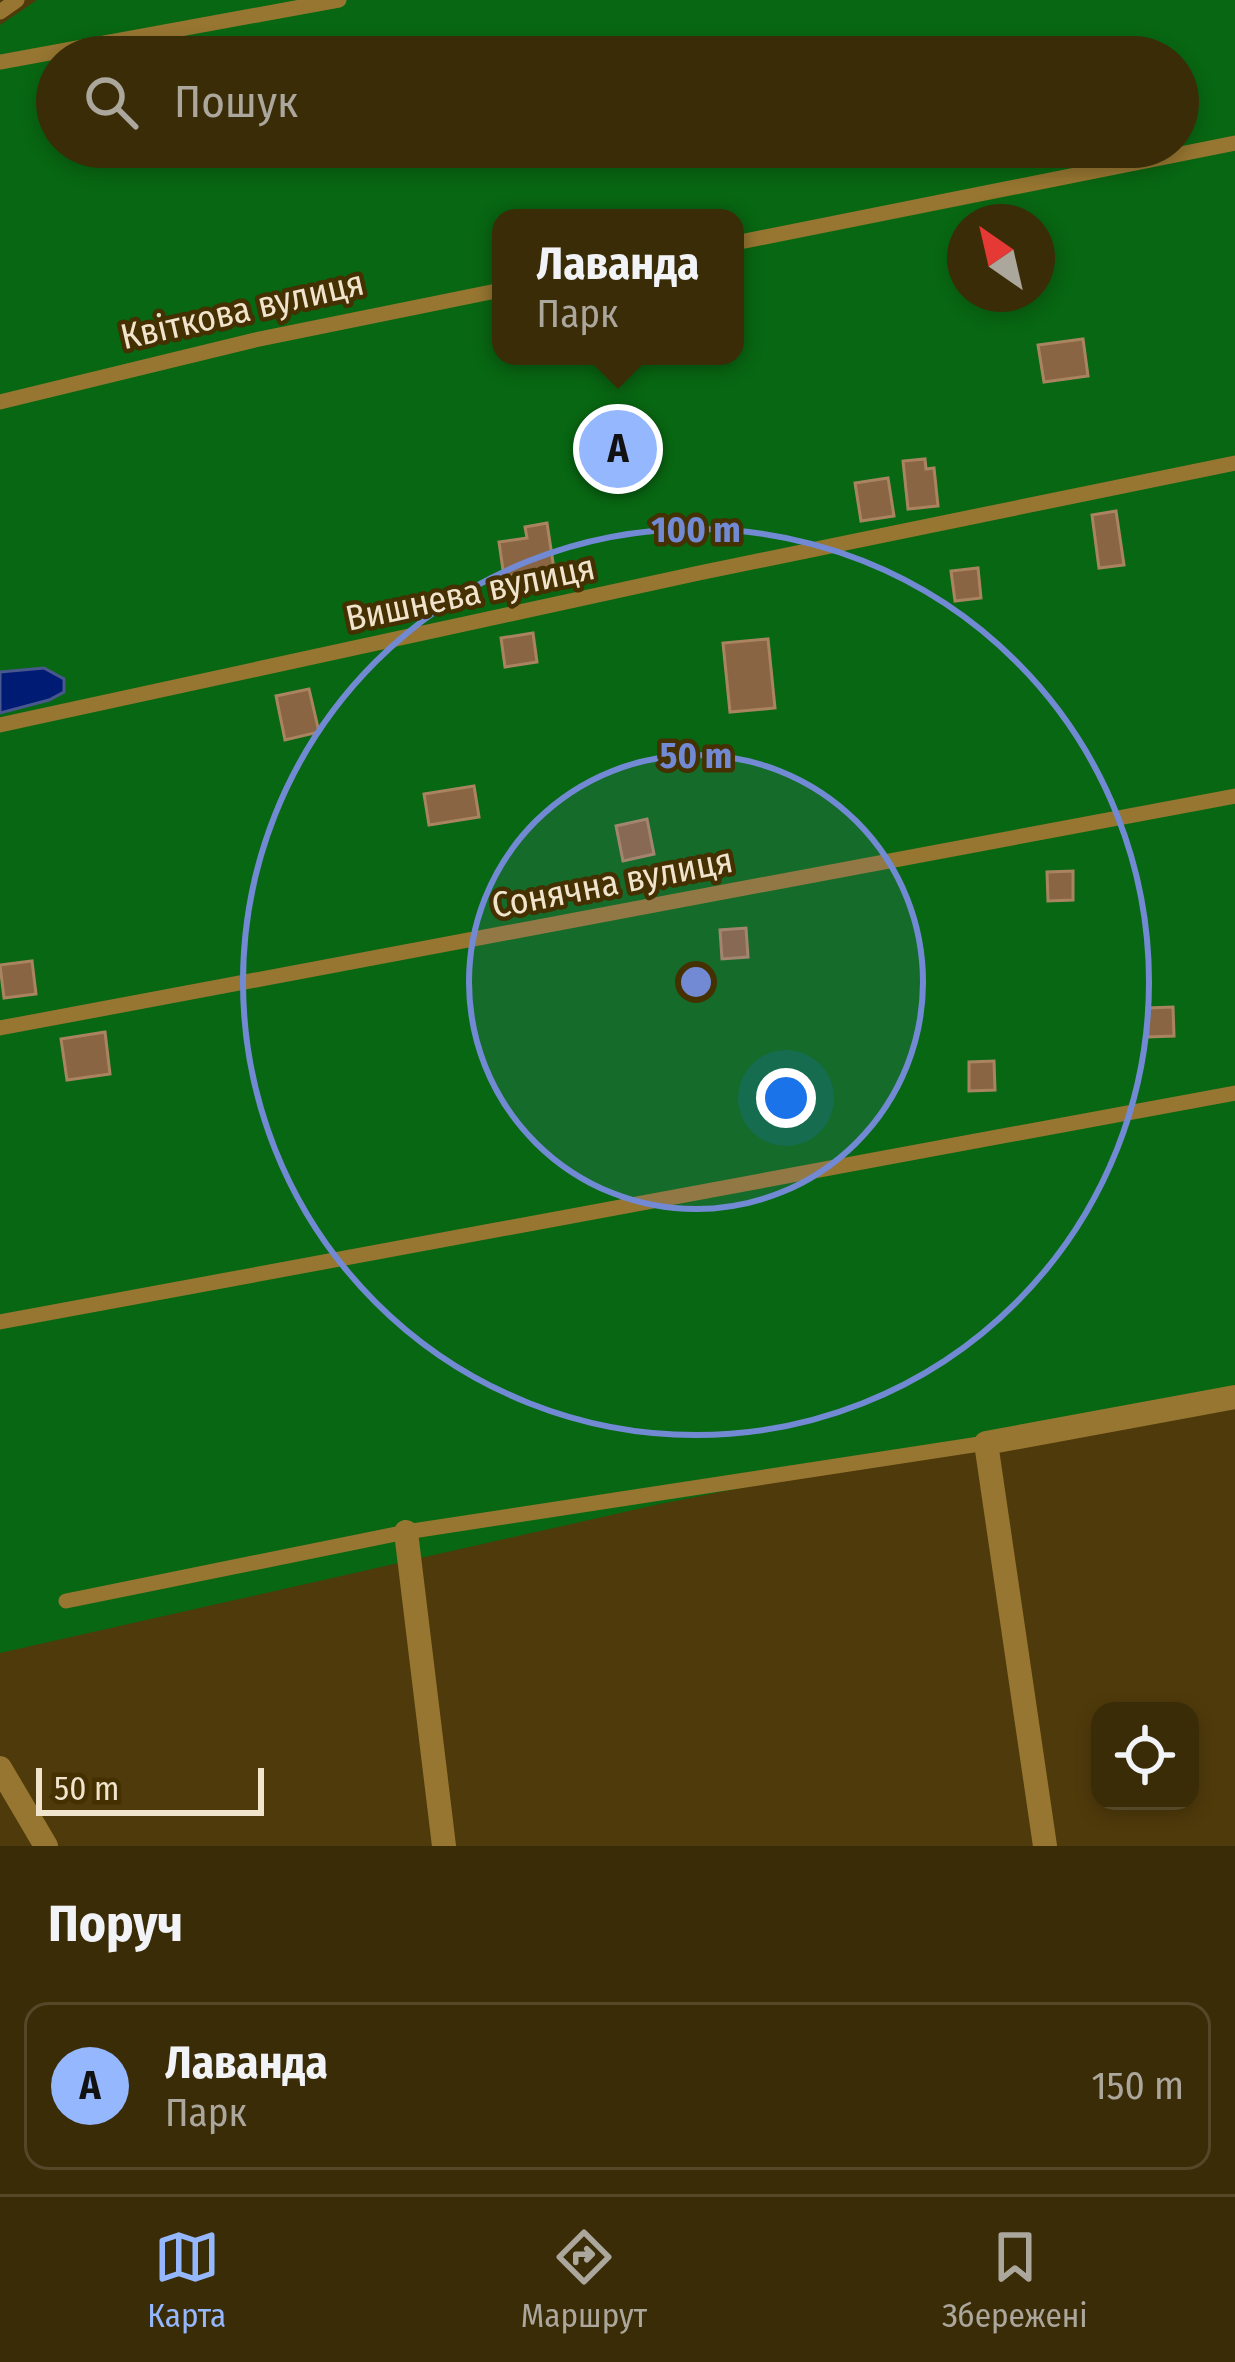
<!DOCTYPE html>
<html lang="uk">
<head>
<meta charset="utf-8">
<style>
	:root { --surface:#3b2c08; --page:#423412; --text:#f1f3f6; --muted:#aca79c; --line:#544829; --accent:#94b7fd }
	body { margin:0; font-family:"Fira Sans Condensed",sans-serif; background:var(--page); color:var(--text) }
	.controls { position:absolute; right:36px; bottom:36px; display:grid; overflow:hidden; border-radius:24px; box-shadow:0 6px 18px #0003 }
	.controls button { width:108px; height:108px; display:grid; place-items:center; padding:0; border:0; border-bottom:3px solid var(--line); background:var(--surface); color:var(--text); font:60px sans-serif }
	.compass { position:absolute; left:947px; top:204px; width:108px; height:108px; border-radius:50%; background:var(--surface); box-shadow:0 6px 18px #0003; rotate:326deg }
	.scale { position:absolute; left:36px; bottom:30px; width:228px; box-sizing:border-box; padding-left:12px; border:6px solid #f1e4cd; border-top:0; font-size:33px; line-height:42px; white-space:nowrap; color:#f1e4cd; -webkit-text-stroke:9px #443000; paint-order:stroke }
	.you { position:absolute; left:786px; top:1098px; width:42px; height:42px; margin:-30px; border:9px solid #fff; border-radius:50%; background:#1a73e8; box-shadow:0 0 0 18px #1a73e833 }
	.badge { display:grid; place-items:center; width:78px; height:78px; border-radius:50%; background:var(--accent); color:#111; font-size:39px; font-weight:700 }
	.pin { position:absolute; translate:-50% -50%; border:6px solid #fff; box-shadow:0 3px 12px #0006 }
	.popup { position:absolute; left:492px; top:209px; width:252px; height:156px; box-sizing:border-box; display:grid; place-content:center; border-radius:24px; background:var(--surface); filter:drop-shadow(0 3px 9px #0005); font-size:39px; white-space:nowrap; color:var(--muted) }
	.popup b { font-size:45px; color:var(--text) }
	.popup::after { content:''; position:absolute; left:50%; top:100%; margin-left:-24px; border:24px solid transparent; border-top-color:var(--surface) }
	.list { margin:0; padding:0; list-style:none }
	h2 { display:flex; justify-content:space-between; align-items:center; height:156px; margin:0; padding:0 48px; font-size:51px }
	h2 small { font-size:39px; font-weight:400; color:var(--muted) }
	.list li { display:grid; grid-template-columns:78px 1fr auto; gap:36px; align-items:center; box-sizing:border-box; height:168px; margin:0 24px 24px; padding:0 24px; border:3px solid var(--line); border-radius:24px }
	.list b { display:block; font-size:45px; white-space:nowrap }
	.list p { margin:0; font-size:39px; white-space:nowrap; color:var(--muted) }
	.list em { font-size:39px; font-style:normal; color:var(--muted) }
	.icon { flex:none; width:66px; height:66px; fill:none; stroke:currentColor; stroke-width:2; stroke-linecap:round; stroke-linejoin:round }
	.map { position:relative; flex:none; width:1235px; height:1846px; overflow:hidden }
	.search { position:absolute; background:var(--surface); box-shadow:0 6px 18px #0003; left:36px; right:36px; top:36px; height:132px; display:flex; align-items:center; gap:30px; box-sizing:border-box; padding:0 42px; border-radius:66px; color:var(--muted); font-size:45px }
	.sheet { height:348px; background:var(--surface) }
	nav { display:flex; justify-content:space-around; align-items:center; box-sizing:border-box; height:168px; border-top:3px solid var(--line); background:var(--surface); font-size:33px; color:var(--muted) }
	nav a { display:grid; justify-items:center; gap:6px }
	nav .on { color:var(--accent) }
	.map>svg:first-child { display:block }
	.green { fill:#086712; fill-rule:evenodd }
	.water { fill:#001b73; stroke:#48578e; stroke-width:3 }
	.building { fill:#8a6543; stroke:#aa8461; stroke-width:3 }
	.lines { fill:none; stroke-linecap:round; stroke-linejoin:round }
	.service { stroke:#977631; stroke-width:15 }
	.minor { stroke:#977631; stroke-width:24 }
	.ring { fill:none; stroke:#728ad4; stroke-width:6 }
	.labels { text-anchor:middle; stroke-width:9; stroke-linejoin:round; paint-order:stroke }
	.street-label { font-size:36px; fill:#f1e4cd; stroke:#443000 }
	.centre { fill:#728ad4; stroke:#443000; stroke-width:6 }
	.ring-label { font-size:36px; text-anchor:middle; font-weight:bold; fill:#728ad4; stroke:#443000; stroke-width:9; stroke-linejoin:round; paint-order:stroke }
</style>
</head>
<body>
<div class="map">
<svg width="1235" height="1846" viewBox="0 0 1235 1846">
	<rect width="100%" height="100%" fill="#4f3a0b"/>
	<path class="green" d="M37,0H1235V1390L660,1504L0,1653V25ZM57,57H1178V147H57ZM501,218H735V356H501ZM965,222H1037V294H965Z"/>
	<path class="water" d="M44,668L64,679V692L49,700L0,713V672Z"/>
	<path class="building" d="M1083,339L1088,376L1044,382L1038,345Z
		M925,459L926,469L934,468L938,506L908,509L903,461Z
		M888,478L894,516L861,521L855,483Z
		M1116,511L1124,565L1099,568L1092,515Z
		M547,523L554,569L504,577L499,542L527,538L525,527Z
		M978,568L981,598L955,601L951,571Z
		M533,633L537,662L505,667L501,638Z
		M768,639L775,708L730,712L723,643Z
		M309,689L319,732L285,740L276,696Z
		M474,786L479,817L429,825L424,794Z
		M647,819L654,854L623,861L616,826Z
		M1073,871V900L1048,901L1047,872Z
		M746,928L748,957L722,959L720,930Z
		M32,961L36,994L4,998L0,965Z
		M1173,1007L1174,1036L1148,1037L1147,1008Z
		M105,1032L110,1074L67,1080L61,1039Z
		M994,1061L995,1090L969,1091V1062Z"/>
	<g class="lines">
		<path class="service" d="M0,12L17,0
			M0,62L339,0
			M735,243L1235,143
			M0,402L255,340L501,290
			M0,725L699,573L1235,463
			M0,1028L1235,796
			M0,1322L1235,1093
			M66,1601L406,1532L986,1443"/>
		<path class="minor" d="M406,1532L444,1846
			M0,1768L46,1846
			M1045,1846L986,1443L1235,1397"/>
	</g>
	<circle cx="696" cy="982" r="227" fill="#728ad4" fill-opacity=".12"/>
	<g class="ring">
		<circle cx="696" cy="982" r="227"/>
		<circle cx="696" cy="982" r="453"/>
	</g>
	<g class="labels">
		<g class="street-label">
			<text transform="translate(242 309) rotate(-13)" y="13">Квіткова вулиця</text>
			<text transform="translate(470 592) rotate(-12)" y="13">Вишнева вулиця</text>
			<text transform="translate(612 882) rotate(-11)" y="13">Сонячна вулиця</text>
		</g>
	</g>
	<circle cx="696" cy="982" r="18" class="centre"/>
	<g class="ring-label">
		<text x="696" y="542">100 m</text>
		<text x="696" y="768">50 m</text>
	</g>
</svg>
<div class="controls">
<button><svg class="icon" aria-label="locate" viewBox="0 0 24 24"><circle cx="12" cy="12" r="6"/><path d="M12 2v4M12 18v4M2 12h4M18 12h4"/></svg></button>
</div>
<svg class="compass" viewBox="-18 -18 36 36"><path d="M0-13l5 13h-10z" fill="#e53935"/><path d="M0 13l5-13h-10z" fill="#aca79c"/></svg>
<div class="scale">50 m</div>
<div class="you"></div>
<div class="pin badge" style="left:618px;top:449px">A</div>
<div class="popup"><b>Лаванда</b>Парк</div>
<div class="search"><svg class="icon" aria-label="search" viewBox="0 0 24 24"><circle cx="10" cy="10" r="6"/><path d="M15 15l6 6"/></svg>Пошук</div>
</div>
<section class="sheet">
<h2>Поруч<small></small></h2>
<ul class="list">
<li><span class="badge">A</span><div><b>Лаванда</b><p>Парк</p></div><em>150 m</em></li>
</ul>
</section>
<nav>
<a class="on"><svg class="icon" aria-label="map" viewBox="0 0 24 24"><path d="M3 6l6-2 6 2 6-2v14l-6 2-6-2-6 2zM9 4v14M15 6v14"/></svg>Карта</a>
<a><svg class="icon" aria-label="directions" viewBox="0 0 24 24"><path d="M12 3l9 9-9 9-9-9zM9 14v-3h6M13 9l2 2-2 2"/></svg>Маршрут</a>
<a><svg class="icon" aria-label="saved" viewBox="0 0 24 24"><path d="M7 4h10v16l-5-4-5 4z"/></svg>Збережені</a>
</nav>
</body>
</html>
